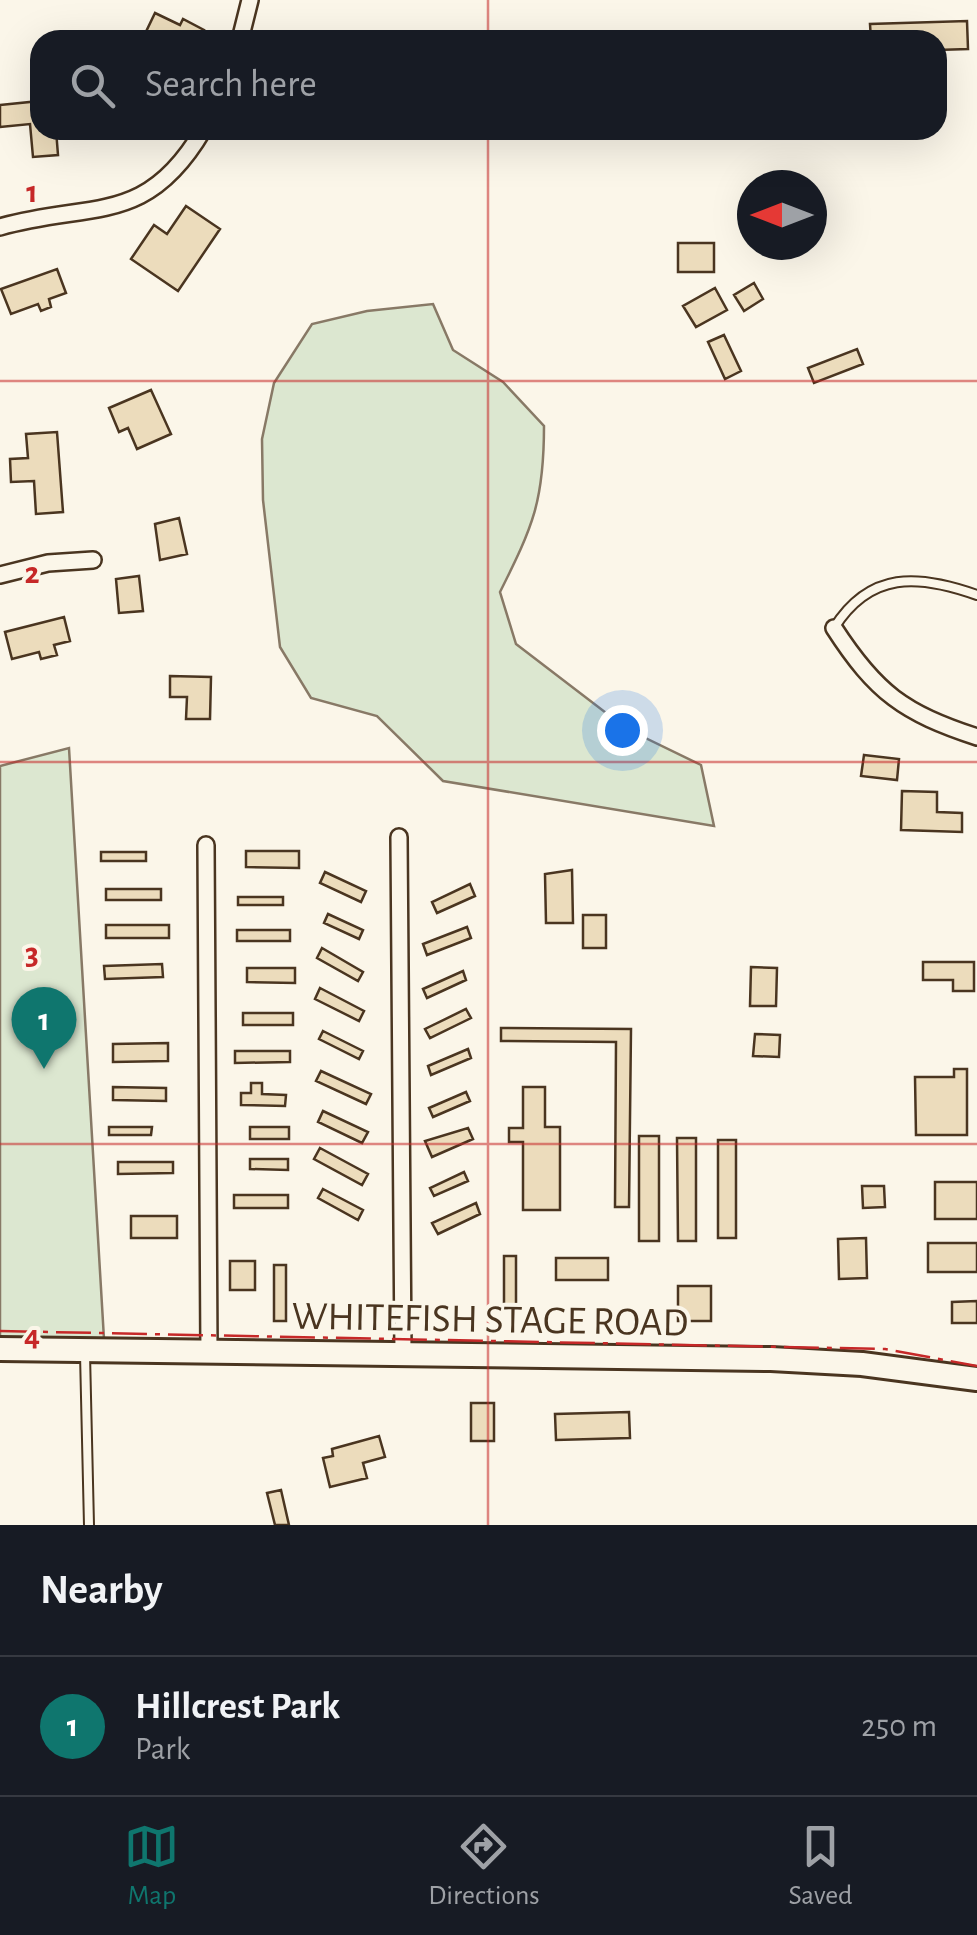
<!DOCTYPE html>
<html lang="en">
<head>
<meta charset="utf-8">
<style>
	:root { --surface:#171b24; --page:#242831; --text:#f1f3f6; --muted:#9ea1a6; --line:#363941; --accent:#0f766e }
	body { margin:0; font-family:"Alegreya Sans",sans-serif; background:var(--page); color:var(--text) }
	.compass { position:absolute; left:737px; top:170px; width:90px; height:90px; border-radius:50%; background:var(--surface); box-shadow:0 10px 40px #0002; rotate:270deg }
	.you { position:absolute; left:622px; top:730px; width:35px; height:35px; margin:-25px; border:8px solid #fff; border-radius:50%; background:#1a73e8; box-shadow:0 0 0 15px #1a73e833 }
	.badge { display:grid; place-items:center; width:65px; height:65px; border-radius:50%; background:var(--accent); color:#fff; font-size:32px; font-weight:700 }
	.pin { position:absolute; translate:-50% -82px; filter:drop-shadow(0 2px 5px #0008) }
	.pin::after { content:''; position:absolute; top:52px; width:35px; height:30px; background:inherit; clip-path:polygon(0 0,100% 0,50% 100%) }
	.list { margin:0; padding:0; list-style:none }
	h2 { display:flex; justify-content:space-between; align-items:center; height:130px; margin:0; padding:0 40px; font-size:42px }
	h2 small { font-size:32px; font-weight:400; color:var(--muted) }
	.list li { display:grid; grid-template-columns:65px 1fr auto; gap:30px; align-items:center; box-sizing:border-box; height:140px; padding:0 40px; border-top:2px solid var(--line) }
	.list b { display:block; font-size:38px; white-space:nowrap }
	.list p { margin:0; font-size:32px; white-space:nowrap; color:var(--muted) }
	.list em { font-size:32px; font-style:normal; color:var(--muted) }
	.icon { flex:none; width:55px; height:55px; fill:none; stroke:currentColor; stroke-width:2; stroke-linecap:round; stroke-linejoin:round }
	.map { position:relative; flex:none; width:977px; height:1525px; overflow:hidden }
	.search { position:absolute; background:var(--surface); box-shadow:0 10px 40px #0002; left:30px; right:30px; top:30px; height:110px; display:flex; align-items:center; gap:25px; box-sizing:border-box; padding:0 35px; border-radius:30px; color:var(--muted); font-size:38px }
	.sheet { height:270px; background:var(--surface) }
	nav { display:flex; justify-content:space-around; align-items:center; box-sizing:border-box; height:140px; border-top:2px solid var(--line); background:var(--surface); font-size:28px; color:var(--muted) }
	nav a { display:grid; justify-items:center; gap:5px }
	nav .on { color:var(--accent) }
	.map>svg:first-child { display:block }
	.green { fill:#dce7d0; stroke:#887966; stroke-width:2.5 }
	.building { fill:#ecdcbc; stroke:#4a3520; stroke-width:2.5 }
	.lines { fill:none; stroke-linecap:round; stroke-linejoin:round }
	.service-casing { stroke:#4a3520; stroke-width:12 }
	.minor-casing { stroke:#4a3520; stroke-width:20 }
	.secondary-casing { stroke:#4a3520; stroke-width:28 }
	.service { stroke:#fbf6e9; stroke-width:8 }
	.minor { stroke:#fbf6e9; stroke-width:15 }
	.secondary { stroke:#fbf6e9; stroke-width:22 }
	.power { stroke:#c62828; stroke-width:2.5; stroke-dasharray:35 8 5 8; stroke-linecap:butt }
	.grid { fill:none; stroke:#c62828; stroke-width:2.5; stroke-opacity:0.55 }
	.labels { text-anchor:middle; stroke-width:8; stroke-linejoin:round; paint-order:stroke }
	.street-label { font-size:40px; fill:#4a3520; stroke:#fbf6e9 }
	.grid-label { font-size:32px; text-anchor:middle; font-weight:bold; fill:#c62828; stroke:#fbf6e9; stroke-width:8; stroke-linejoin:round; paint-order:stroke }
</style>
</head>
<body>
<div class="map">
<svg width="977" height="1525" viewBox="0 0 977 1525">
	<rect width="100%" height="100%" fill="#fbf6e9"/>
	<path class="green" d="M433,304L453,350L503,382L544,426C544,501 533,526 500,592L516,644L627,729L701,765L714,826L443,781L377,716L311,698L280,647L263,500L262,439L274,383L312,324L367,311Z
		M69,748L104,1339H0V766Z"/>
	<path class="building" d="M155,13L180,25L183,19L204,30L199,40H142Z
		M967,21L968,49L937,50V40H871L870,24Z
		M40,101V130H56L58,155L33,157L30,124L0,127V105Z
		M186,206L220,229L178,291L131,259L154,225L167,234Z
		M678,243H714V272H678Z
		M57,269L66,293L49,299L51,307L41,311L38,304L11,314L1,289Z
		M754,283L763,299L744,311L734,295Z
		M715,288L727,310L696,327L683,306Z
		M724,335L741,371L725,379L708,342Z
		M857,349L863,364L814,383L808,368Z
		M151,390L171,434L137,449L128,428L119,432L109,408Z
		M57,432L63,512L36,514L34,481L11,482L10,459L28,458L26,434Z
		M179,518L187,554L160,560L155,524Z
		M139,576L143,611L119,613L116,579Z
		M64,617L70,641L54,645L57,655L41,659L39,652L12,659L5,632Z
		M170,676L211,677L210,719H186L187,697H170Z
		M864,755L899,759L897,780L861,776Z
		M902,791L937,792V812L962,813V832L901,830Z
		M246,851H299V868L246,867Z
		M101,852H146V861H101Z
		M572,870L573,923H546L545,874Z
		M325,872L366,891L361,902L320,883Z
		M470,884L475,896L437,913L432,902Z
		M106,889H161V900H106Z
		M238,897H283V905H238Z
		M328,914L363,930L359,939L324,923Z
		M583,915H606V948H583Z
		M106,925H169V938H106Z
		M467,927L471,938L427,955L423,944Z
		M237,930H290V941H237Z
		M322,948L363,972L358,981L317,958Z
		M923,962H974V991H953V980H923Z
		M162,964L163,977L105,979L104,966Z
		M751,967L777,968L776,1006H750Z
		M247,968H295V983L247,982Z
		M463,971L466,980L427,998L423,989Z
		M320,988L364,1011L359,1021L315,999Z
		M466,1009L471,1018L430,1038L425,1029Z
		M243,1013H293V1025H243Z
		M501,1028L631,1029L629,1207H615L616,1042L501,1041Z
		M323,1031L363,1051L359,1059L319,1039Z
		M755,1034L780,1035L779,1057L753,1056Z
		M168,1043V1061L113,1062V1044Z
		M468,1049L471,1058L431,1075L428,1066Z
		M235,1051H290V1062L235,1063Z
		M954,1069H967V1135H916L915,1077H954Z
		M321,1071L371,1094L366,1104L316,1081Z
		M251,1083H262V1094L286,1095L285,1106L241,1105V1093H251Z
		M113,1087L166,1088V1101L113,1100Z
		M523,1087H545V1127H560V1210H523V1142H509V1128H523Z
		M466,1092L470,1101L433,1117L429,1108Z
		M323,1111L368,1132L362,1143L318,1122Z
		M109,1127H152L151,1135H109Z
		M250,1127H289V1139H250Z
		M468,1128L473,1139L432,1157L425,1141Z
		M639,1136H659V1241H639Z
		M677,1138H696V1241H678Z
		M718,1140H736V1238H718Z
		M320,1148L368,1174L362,1185L314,1159Z
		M250,1159H288V1170L250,1169Z
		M118,1162H173V1173L118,1174Z
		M464,1172L468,1181L434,1196L430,1188Z
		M935,1182H977V1219H935Z
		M862,1186H884L885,1207L863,1208Z
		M323,1189L363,1210L358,1220L318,1198Z
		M234,1195H288V1208H234Z
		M476,1203L480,1214L438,1234L432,1223Z
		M131,1216H177V1238H131Z
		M866,1238L867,1278L839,1279L838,1239Z
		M928,1243H977V1272H928Z
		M504,1256H516V1310H504Z
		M556,1258H608V1280H556Z
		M230,1261H255V1290H230Z
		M274,1265H286V1321H274Z
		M678,1286H711V1321H678Z
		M977,1301V1323H952V1302Z
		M471,1403H494V1441H471Z
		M629,1412L630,1438L556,1440L555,1414Z
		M379,1436L385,1457L363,1463L367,1478L330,1487L323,1458L333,1456L332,1449Z
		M281,1490L289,1525H275L267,1493Z"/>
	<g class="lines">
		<g class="service-casing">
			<path id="service" d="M834,628C870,571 918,574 977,595
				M85,1354L89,1525"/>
		</g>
		<g class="minor-casing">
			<path id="minor" d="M240,40L250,0
				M0,227C92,201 146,227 203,130
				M0,575L48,563L93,560
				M834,628C876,693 904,713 977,737
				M399,837L403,1354
				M206,845L209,1352"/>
		</g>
		<g class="secondary-casing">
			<path id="secondary" d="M0,1349L771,1359L862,1364L977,1379"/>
		</g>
		<use href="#service" class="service"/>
		<use href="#minor" class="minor"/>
		<use href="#secondary" class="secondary"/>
		<path class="power" d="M0,1331L885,1349L977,1366"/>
	</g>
	<path class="grid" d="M488,0V40M488,130V1525M0,381H977M0,762H977M0,1144H977"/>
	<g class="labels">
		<g class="street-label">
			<text transform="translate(490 1318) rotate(1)" y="14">WHITEFISH STAGE ROAD</text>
		</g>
	</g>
	<g class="grid-label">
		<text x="32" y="202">1</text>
		<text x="32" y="583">2</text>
		<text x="32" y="964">3</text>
		<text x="32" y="1346">4</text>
	</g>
</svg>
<svg class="compass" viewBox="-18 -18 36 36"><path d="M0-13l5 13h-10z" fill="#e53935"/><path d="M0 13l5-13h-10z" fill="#9ea1a6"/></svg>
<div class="you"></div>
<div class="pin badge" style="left:44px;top:1069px">1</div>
<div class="search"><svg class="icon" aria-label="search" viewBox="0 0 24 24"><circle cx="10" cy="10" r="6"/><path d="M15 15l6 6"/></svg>Search here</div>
</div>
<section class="sheet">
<h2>Nearby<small></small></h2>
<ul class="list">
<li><span class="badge">1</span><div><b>Hillcrest Park</b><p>Park</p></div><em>250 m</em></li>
</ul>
</section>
<nav>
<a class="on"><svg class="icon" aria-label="map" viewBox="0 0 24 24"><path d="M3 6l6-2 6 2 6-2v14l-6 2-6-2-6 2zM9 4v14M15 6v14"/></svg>Map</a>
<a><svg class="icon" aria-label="directions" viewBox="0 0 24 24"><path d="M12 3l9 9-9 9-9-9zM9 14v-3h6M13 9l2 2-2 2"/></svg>Directions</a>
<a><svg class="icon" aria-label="saved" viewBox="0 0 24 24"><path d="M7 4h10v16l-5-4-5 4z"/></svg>Saved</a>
</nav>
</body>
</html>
